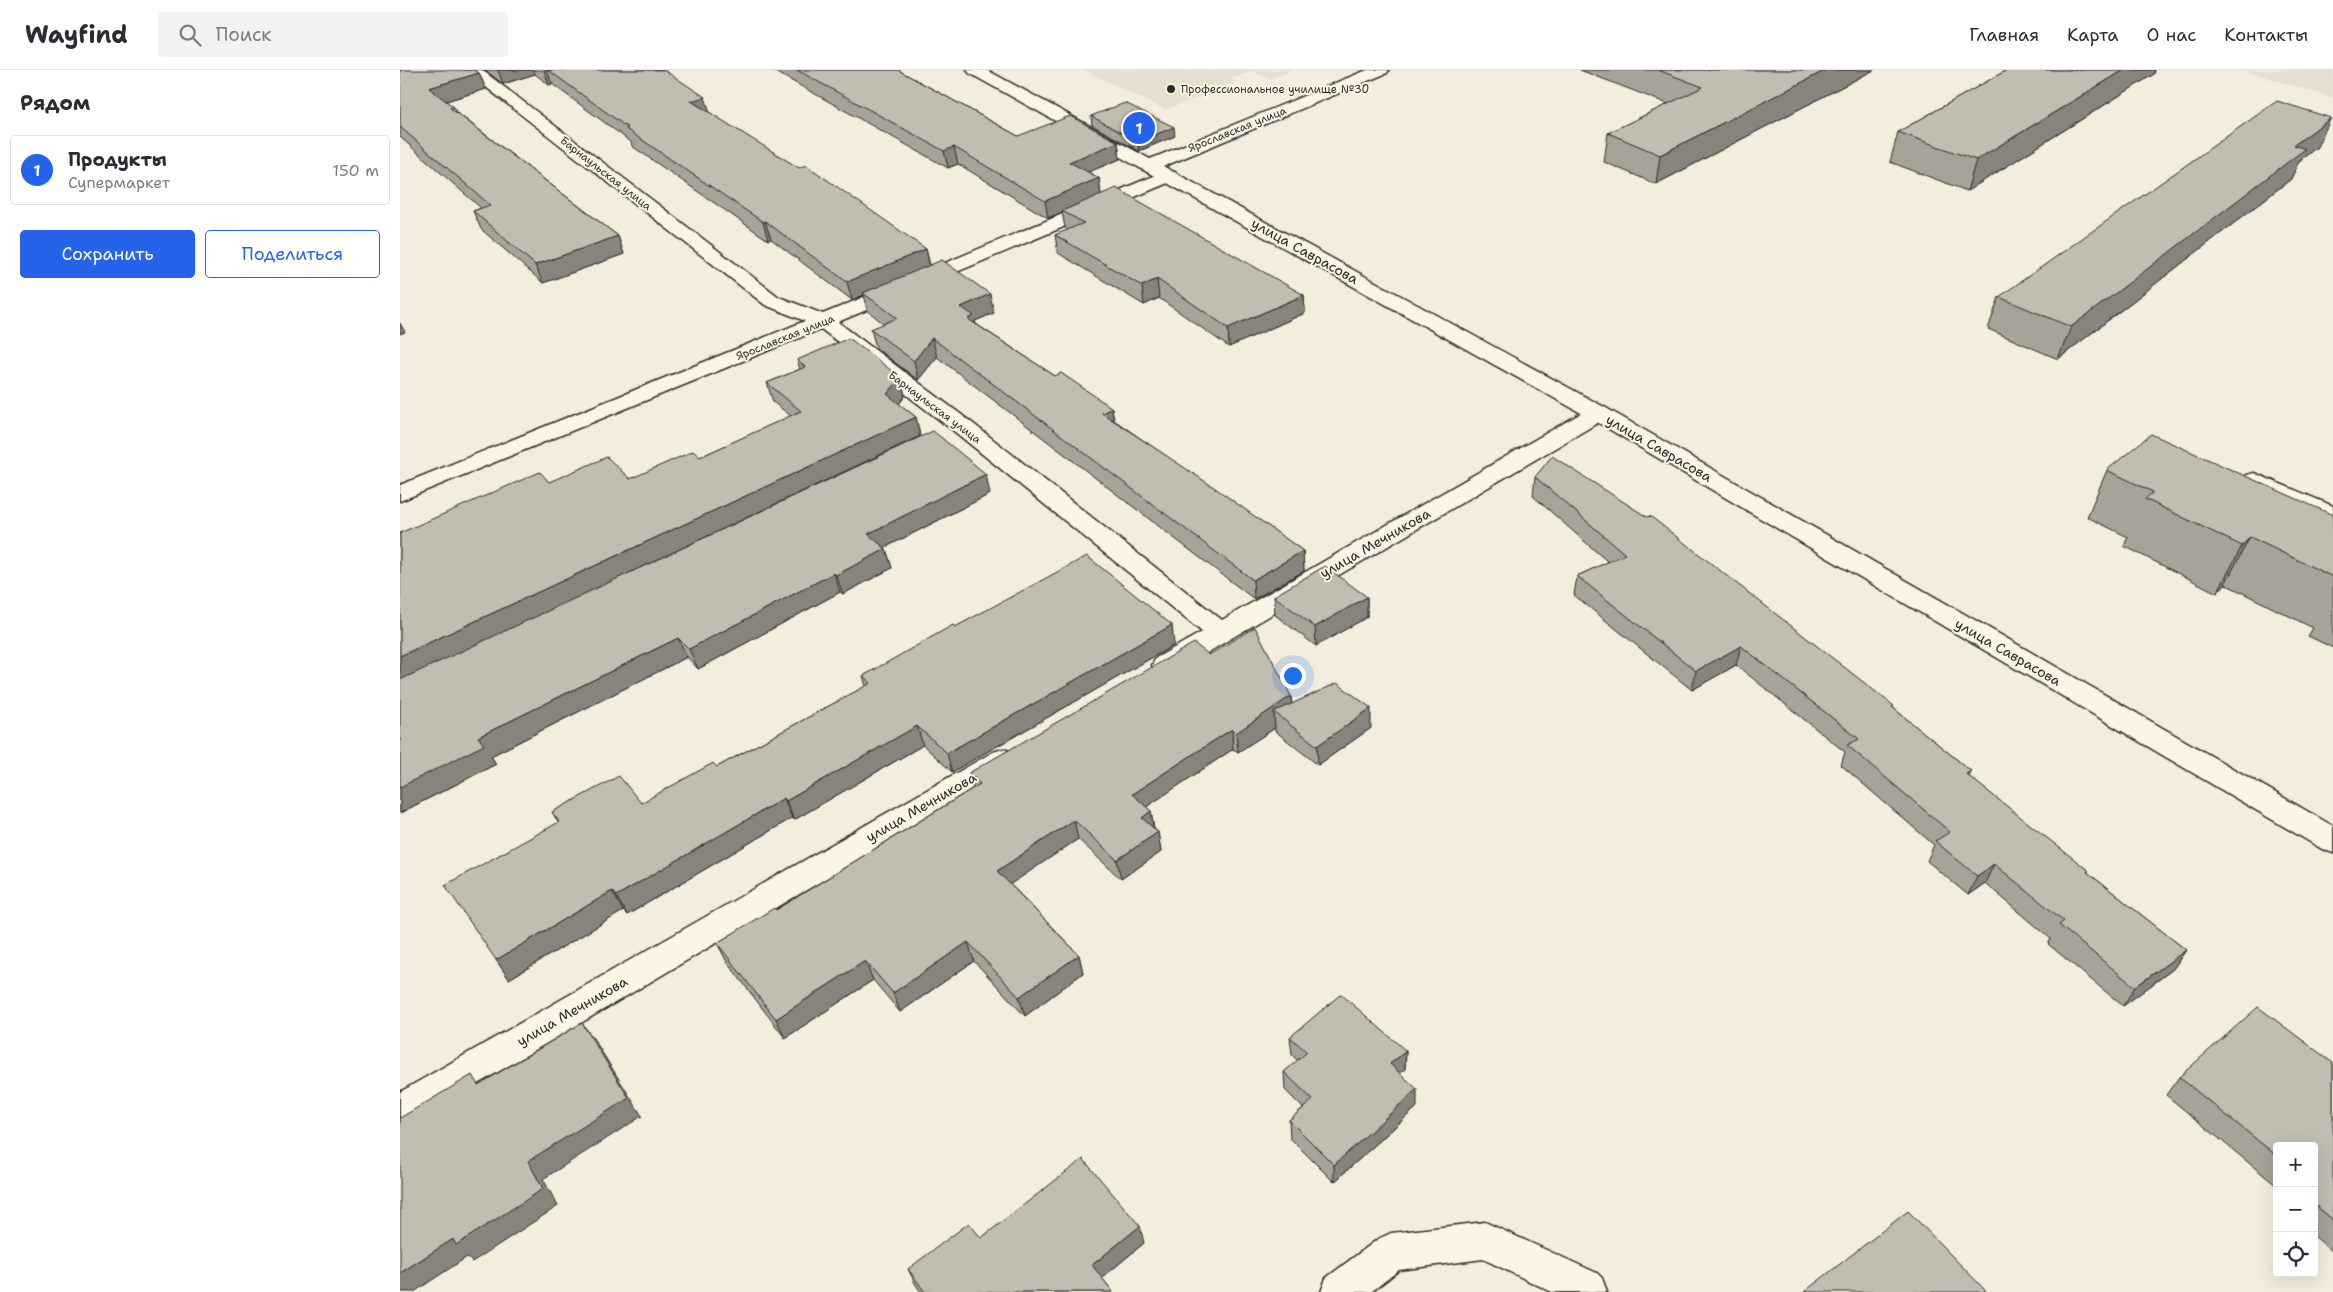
<!DOCTYPE html>
<html lang="ru">
<head>
<meta charset="utf-8">
<style>
	:root { --surface:#fff; --page:#f2f2f3; --text:#2b2b33; --muted:#7c7c81; --line:#e1e1e2; --accent:#2563eb }
	body { margin:0; font-family:"Shantell Sans",sans-serif; background:var(--page); color:var(--text) }
	.controls { position:absolute; right:15px; bottom:15px; display:grid; overflow:hidden; border-radius:5px; box-shadow:0 5px 20px #0002 }
	.controls button { width:45px; height:45px; display:grid; place-items:center; padding:0; border:0; border-bottom:1px solid var(--line); background:var(--surface); color:var(--text); font:25px sans-serif }
	.you { position:absolute; left:892px; top:605px; width:18px; height:18px; margin:-12px; border:4px solid #fff; border-radius:50%; background:#1a73e8; box-shadow:0 0 0 8px #1a73e833 }
	.badge { display:grid; place-items:center; width:32px; height:32px; border-radius:50%; background:var(--accent); color:#fff; font-size:16px; font-weight:700 }
	.pin { position:absolute; translate:-50% -50%; border:2px solid #fff; box-shadow:0 1px 5px #0006 }
	.list { margin:0; padding:0; list-style:none }
	h2 { display:flex; justify-content:space-between; align-items:center; height:65px; margin:0; padding:0 20px; font-size:21px }
	h2 small { font-size:16px; font-weight:400; color:var(--muted) }
	.list li { display:grid; grid-template-columns:32px 1fr auto; gap:15px; align-items:center; box-sizing:border-box; height:70px; margin:0 10px 10px; padding:0 10px; border:1px solid var(--line); border-radius:5px }
	.list b { display:block; font-size:19px; white-space:nowrap }
	.list p { margin:0; font-size:16px; white-space:nowrap; color:var(--muted) }
	.list em { font-size:16px; font-style:normal; color:var(--muted) }
	.actions { display:flex; gap:10px; padding:15px 20px }
	.actions a { flex:1; padding:11px 0; border:1px solid var(--accent); border-radius:5px; text-align:center; font-size:18px; color:var(--accent) }
	.actions .main { background:var(--accent); color:#fff }
	.icon { flex:none; width:28px; height:28px; fill:none; stroke:currentColor; stroke-width:2; stroke-linecap:round; stroke-linejoin:round }
	.map { position:relative; flex:none; width:1933px; height:1222px; overflow:hidden }
	header { display:flex; align-items:center; gap:30px; box-sizing:border-box; height:70px; padding:0 25px; background:var(--surface); border-bottom:1px solid var(--line) }
	header strong { font-size:24px }
	nav { display:flex; gap:28px; margin-inline-start:auto; font-size:18px }
	.search { width:350px; height:45px; background:var(--page); display:flex; align-items:center; gap:12px; box-sizing:border-box; padding:0 18px; border-radius:5px; color:var(--muted); font-size:19px }
	main { display:flex }
	aside { flex:1; background:var(--surface) }
	.map>svg:first-child { display:block }
	.built { fill:#e5dfd0 }
	.lines { fill:none; stroke-linecap:round; stroke-linejoin:round }
	.service-casing { stroke:#2b2b2b; stroke-width:3 }
	.minor-casing { stroke:#2b2b2b; stroke-width:3 }
	.tertiary-casing { stroke:#2b2b2b; stroke-width:3 }
	.service { fill:#fcf5e5; fill-rule:evenodd }
	.minor { fill:#fcf5e5; fill-rule:evenodd }
	.tertiary { fill:#fcf5e5; fill-rule:evenodd }
	.wall { fill:#a7a398; stroke:#2b2b2b }
	.shaded-wall { fill:#88847c; stroke:#2b2b2b }
	.building { fill:#c2bdb1; stroke:#2b2b2b }
	.poi-dot { fill:#2b2b2b; stroke:#fcf5e5; stroke-width:2 }
	.labels { text-anchor:middle; stroke-width:4; stroke-linejoin:round; paint-order:stroke }
	.far-poi-label { font-size:11px; fill:#2b2b2b; stroke:#fcf5e5; text-anchor:start }
	.far-street-label { font-size:11px; fill:#2b2b2b; stroke:#fcf5e5 }
	.street-label { font-size:14px; fill:#2b2b2b; stroke:#fcf5e5 }
</style>
</head>
<body>
<header>
<strong>Wayfind</strong>
<div class="search"><svg class="icon" aria-label="search" viewBox="0 0 24 24"><circle cx="10" cy="10" r="6"/><path d="M15 15l6 6"/></svg>Поиск</div>
<nav><a>Главная</a><a>Карта</a><a>О нас</a><a>Контакты</a></nav>
</header>
<main>
<aside>
<h2>Рядом<small></small></h2>
<ul class="list">
<li><span class="badge">1</span><div><b>Продукты</b><p>Супермаркет</p></div><em>150 m</em></li>
</ul>
<div class="actions"><a class="main">Сохранить</a><a>Поделиться</a></div>
</aside>
<div class="map">
<svg width="1933" height="1222" viewBox="0 0 1933 1222">
	<rect width="100%" height="100%" fill="#f4edde"/>
	<filter id="ink" filterUnits="userSpaceOnUse"><feTurbulence type="fractalNoise" baseFrequency=".02" numOctaves="2"/><feDisplacementMap in="SourceGraphic" scale="10" xChannelSelector="R" yChannelSelector="G"/><feConvolveMatrix kernelMatrix="1 2 1 2 8 2 1 2 1" color-interpolation-filters="sRGB"/></filter>
	<g filter="url(#ink)">
		<path class="built" d="M684,0H893L870,9L852,1L831,9L837,12L765,40Z
			M1843,0H1933V28Z"/>
		<g class="lines">
			<g class="service-casing">
				<path id="service" d="M1854,403L1933,436V453L1846,415L1842,410L1846,405Z"/>
			</g>
			<g class="minor-casing">
				<path id="minor" d="M64,0H82L379,227L423,244L763,102H775L778,106L775,110L438,252L571,352L822,550L1190,338L1198,336L1206,338L1209,343L1206,348L830,569L776,602L766,605L756,602L752,595L756,588L802,562L555,362L421,259L0,431V415L405,251L365,235Z
					M967,0H989L987,3L755,100H743L740,96L743,92Z
					M603,679L613,682L617,690L613,698L13,1052L0,1057V1022L593,682Z
					M1085,1152L1197,1203L1202,1208L1207,1222H1152L1083,1189L999,1200L971,1222H921L926,1208L978,1169L991,1163Z"/>
			</g>
			<g class="tertiary-casing">
				<path id="tertiary" d="M567,0H587L1206,338L1933,756V783L1922,779L1190,348L569,3Z"/>
			</g>
			<use href="#service" class="service"/>
			<use href="#minor" class="minor"/>
			<use href="#tertiary" class="tertiary"/>
		</g>
		<path class="wall" d="M0,0L79,3L86,19L46,31L54,37L56,42L218,166L224,184L143,213L81,159L73,141L81,138L0,67Z
			M85,0H264L310,43L526,179L530,195L594,243L575,251L576,254L655,306L712,338L714,350L903,481L904,501L854,529L537,287L518,310L476,278L471,259L484,254L468,241L464,225L452,230L371,169L368,170L232,76L231,72L152,14L149,15L135,4L103,14Z
			M372,0H498L618,66L718,72L720,89L688,102L699,108L701,125L904,225L905,243L829,277L759,228L744,235L658,183L655,165L668,160L665,158L662,142L648,148L558,94L548,98Z
			M1180,0H1474L1256,114L1204,92L1208,63L1268,34Z
			M1607,0H1755L1754,4L1567,121L1490,92L1498,62Z
			M691,46L775,66L739,81L692,55Z
			M1917,77L1899,91L1891,109L1658,289L1588,259L1599,227Z
			M397,290L501,308L505,326L499,334L516,347L520,366L317,462L590,424L484,478L486,479L492,498L443,524L440,522L298,599L287,587L91,686L96,694L0,743V463L149,412L230,409L300,387L391,346L373,332L367,313L400,299Z
			M1707,400L1933,445V578L1908,566L1913,558L1825,514L1817,523L1724,476L1728,467L1687,447Z
			M1135,407L1493,638L1571,701L1569,707L1688,803L1786,880L1773,899L1723,936L1648,874L1651,869L1585,813L1568,825L1527,791L1534,775L1441,695L1445,682L1336,595L1292,620L1174,525L1177,506L1208,492L1133,426Z
			M874,526L967,527V547L916,576L875,545Z
			M555,557L774,575L552,702L523,675L394,750L392,748L227,845L223,841L109,909L96,890L158,752L152,742L241,733L317,697L466,616L463,606Z
			M809,585L891,626L892,634L971,658L918,695L875,661V658L838,682L833,679L746,737L751,741L754,759L758,762L761,782L721,809L678,769L610,814L679,885L683,903L625,946L574,891L500,942L473,910L385,968L327,892L317,873L376,840L573,718L569,703Z
			M890,967L1006,981L1005,999L1000,1003L1017,1037L934,1112L890,1068L889,1050L903,1038L885,1020L884,1002L898,991L892,985Z
			M1933,993V1182L1914,1166V1076H1877V1116L1766,1025L1779,1007Z
			M581,1168L744,1173L702,1208L713,1222H521L516,1215L508,1199Z"/>
		<path class="shaded-wall" d="M98,0H134L135,4L103,14Z
			M144,0H147L152,14L149,15Z
			M1426,0H1474L1256,114L1260,85Z
			M1724,0H1755L1754,4L1567,121L1576,90Z
			M79,3L86,19L36,34L29,18Z
			M305,27L310,43L291,31Z
			M1931,48L1917,77L1899,91L1891,109L1658,289L1671,257L1894,75Z
			M774,57L775,66L739,81L738,72Z
			M718,72L720,89L672,109L669,92Z
			M554,77L558,94L548,98L544,81Z
			M699,108L701,126L662,141V142L648,148L645,131Z
			M365,151L371,169L368,170L363,152Z
			M218,166L224,184L143,213L135,195Z
			M526,179L530,197L463,223L464,225L452,230L447,212Z
			M757,209L759,228L744,235L742,216Z
			M590,224L594,243L575,251L578,264L569,254L561,237Z
			M904,225L905,243L829,277L828,258Z
			M0,253L5,262L0,264Z
			M532,268L537,287L518,310L514,291Z
			M501,308L505,326L492,343L487,324Z
			M712,338L714,357L702,343Z
			M516,347L520,366L0,611V586Z
			M586,404L590,424L474,483L468,464Z
			M1850,467L1825,514L1817,523L1842,476Z
			M486,479L492,498L443,524L436,505Z
			M903,481L904,501L854,529L853,510Z
			M434,503L440,522L298,599L289,579Z
			M967,527V547L916,576L915,557Z
			M772,555L774,575L552,702L547,683Z
			M278,568L287,587L91,686L96,694L0,743V717L78,667Z
			M1341,576L1336,595L1292,620L1296,601Z
			M891,626L892,646L874,642L875,658L838,682L836,663Z
			M971,638V658L918,695L917,676Z
			M517,656L523,675L394,750L386,731Z
			M832,659L833,679L736,744L732,724Z
			M1571,701L1563,720L1566,704Z
			M384,728L392,748L227,845L216,826Z
			M751,741L754,761L742,748Z
			M674,750L678,769L602,820L597,801Z
			M758,762L761,782L721,809L717,790Z
			M1594,794L1585,813L1568,825L1577,806Z
			M212,821L223,841L109,909L96,890Z
			M568,872L574,891L500,942L493,923Z
			M1786,880L1773,899L1723,936L1735,917Z
			M679,885L683,903L625,946L619,927Z
			M465,891L473,910L385,968L376,949Z
			M182,953L195,971L242,1046L143,1109L158,1136L72,1192L67,1187L14,1222H0V1203L53,1169L128,1091Z
			M1006,981L1005,999L990,1012V994Z
			M1017,1019V1037L934,1112V1095Z
			M740,1156L744,1173L697,1212L692,1195Z"/>
		<path class="building" d="M0,0H75L79,3L29,18L54,37L50,38L218,166L135,195L73,141L90,135L0,57Z
			M148,0H264L305,27L291,31L399,98L406,95L526,179L447,212L365,151L363,152L226,59L228,58Z
			M397,0H498L618,66L670,46L718,72L669,92L699,108L645,131L554,77L544,81Z
			M1258,0H1426L1260,85L1208,63L1303,17Z
			M1607,0H1724L1576,90L1498,62Z
			M1877,31L1931,48L1894,75L1905,79L1671,257L1599,227Z
			M725,33L774,57L738,72L691,46Z
			M716,118L904,225L828,258L757,209L742,216L655,165L684,153L662,141Z
			M542,190L590,224L561,237L574,246L568,249L655,306L661,303L712,338L702,343L818,420L903,481L853,510L532,268L514,291L471,259L497,248L463,223Z
			M449,268L501,308L487,324L516,347L0,586V463L140,402L149,412L207,387L230,409L293,381L300,387L401,341L367,313L405,297L397,290Z
			M533,361L586,404L468,464L486,479L436,505L434,503L289,579L278,568L78,667L84,675L0,717V610Z
			M1751,364L1933,445V507L1850,467L1842,476L1745,429L1753,422L1707,400Z
			M1152,386L1247,447L1250,446L1494,636L1492,637L1571,701L1566,704L1689,801L1687,802L1786,880L1735,917L1659,855L1664,851L1594,794L1577,806L1535,771L1550,762L1447,675L1459,669L1341,576L1296,601L1177,506L1225,484L1135,407Z
			M687,486L772,555L547,683L517,656L386,731L384,728L216,826L212,821L96,890L45,815L159,752L152,742L219,706L241,733L313,693L317,697L471,613L463,606L553,555L555,557Z
			M925,496L967,527L915,557L874,526Z
			M855,557L891,626L836,663L832,659L732,724L751,741L742,748L758,762L717,790L674,750L597,801L679,885L619,927L568,872L493,923L465,891L376,949L317,873L374,838L376,840L580,714L569,703L794,573L809,585Z
			M937,613L971,638L917,676L874,642Z
			M941,924L1006,981L990,994L1017,1019L934,1095L889,1050L913,1030L884,1002L907,982L890,967Z
			M1858,937L1933,993V1150L1914,1134V1076H1877V1086L1779,1007Z
			M182,953L229,1028L128,1091L143,1119L56,1175L53,1169L0,1203V1048L72,1005L78,1015Z
			M683,1089L740,1156L692,1195L713,1222H525L508,1199L569,1153L581,1168Z
			M1508,1141L1587,1222H1404Z"/>
	</g>
	<circle class="poi-dot" cx="771" cy="19" r="5"/>
	<g class="labels">
		<g class="far-poi-label">
			<text x="781" y="23">Профессиональное училище №30</text>
		</g>
		<g class="far-street-label">
			<text transform="translate(837 59) rotate(-22)" y="4">Ярославская улица</text>
			<text transform="translate(206 103) rotate(38)" y="4">Барнаульская улица</text>
			<text transform="translate(385 267) rotate(-22)" y="4">Ярославская улица</text>
			<text transform="translate(535 337) rotate(37)" y="4">Барнаульская улица</text>
		</g>
		<g class="street-label">
			<text transform="translate(905 181) rotate(29)" y="5">улица Саврасова</text>
			<text transform="translate(1259 378) rotate(30)" y="5">улица Саврасова</text>
			<text transform="translate(975 473) rotate(-30)" y="5">улица Мечникова</text>
			<text transform="translate(1608 582) rotate(30)" y="5">улица Саврасова</text>
			<text transform="translate(521 737) rotate(-30)" y="5">улица Мечникова</text>
			<text transform="translate(172 941) rotate(-30)" y="5">улица Мечникова</text>
		</g>
	</g>
</svg>
<div class="controls">
<button>+</button>
<button>−</button>
<button><svg class="icon" aria-label="locate" viewBox="0 0 24 24"><circle cx="12" cy="12" r="6"/><path d="M12 2v4M12 18v4M2 12h4M18 12h4"/></svg></button>
</div>
<div class="you"></div>
<div class="pin badge" style="left:739px;top:58px">1</div>
</div>
</main>
</body>
</html>
